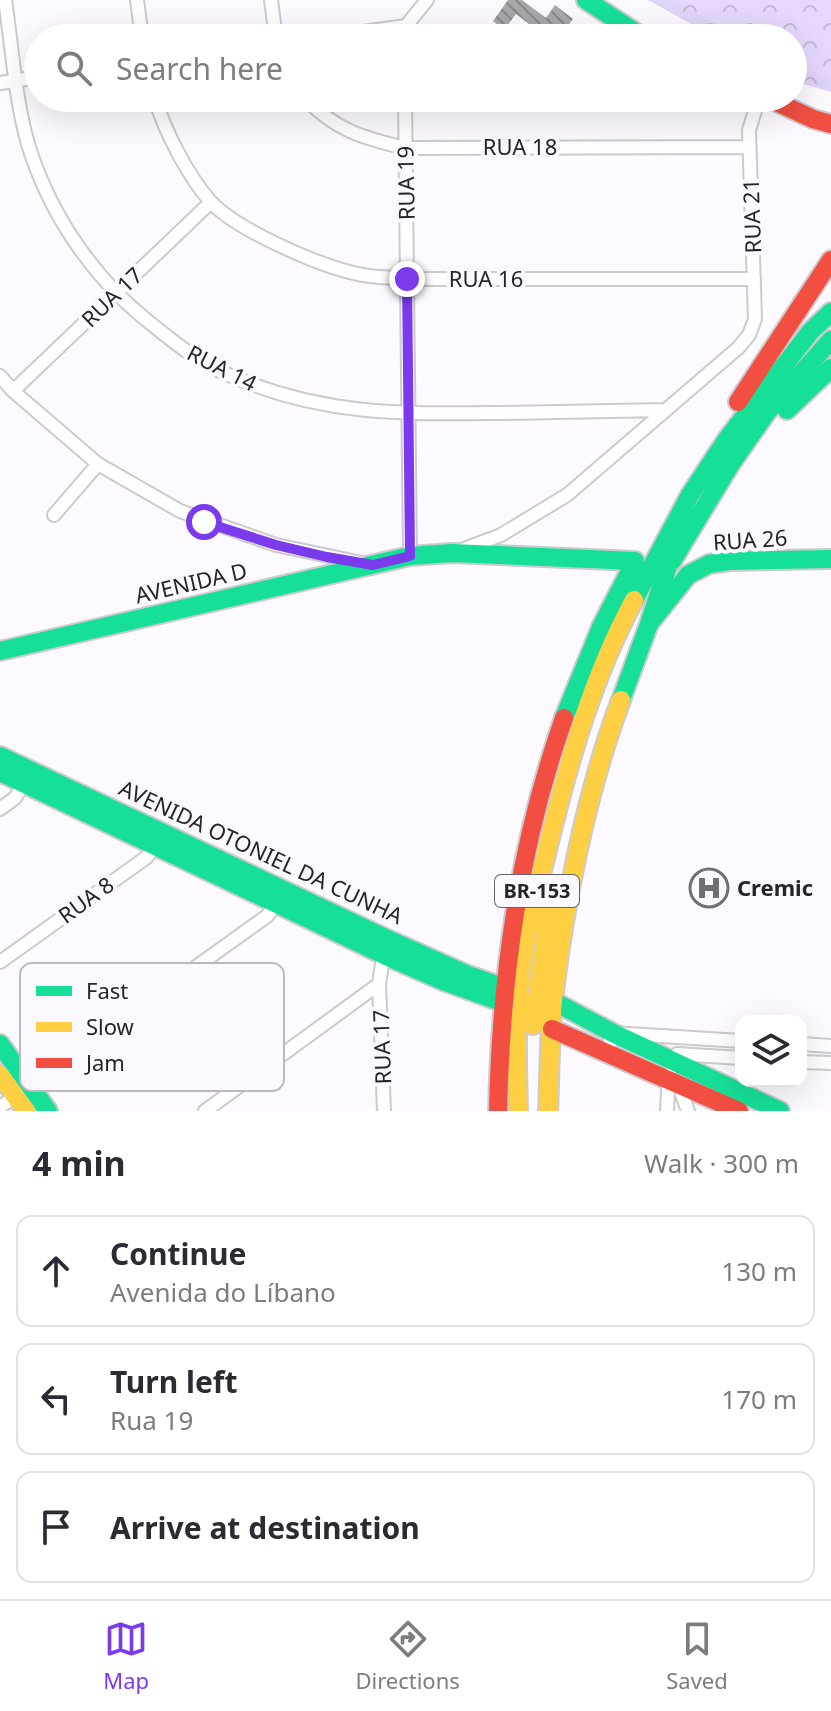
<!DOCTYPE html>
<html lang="en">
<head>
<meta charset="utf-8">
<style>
	:root { --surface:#fff; --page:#f2f2f3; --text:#2b2b33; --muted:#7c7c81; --line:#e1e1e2; --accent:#7c3aed }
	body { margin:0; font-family:"Noto Sans",sans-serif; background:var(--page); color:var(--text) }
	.controls { position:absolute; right:24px; bottom:24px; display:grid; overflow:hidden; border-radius:16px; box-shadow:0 8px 32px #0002 }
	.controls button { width:72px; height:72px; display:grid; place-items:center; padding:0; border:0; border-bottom:2px solid var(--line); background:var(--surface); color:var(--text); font:40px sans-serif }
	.stop { position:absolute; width:24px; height:24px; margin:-18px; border:6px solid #7c3aed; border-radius:50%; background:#fff }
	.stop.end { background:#7c3aed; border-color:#fff; box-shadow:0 2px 8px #0008 }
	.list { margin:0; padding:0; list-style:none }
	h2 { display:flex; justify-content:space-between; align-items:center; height:104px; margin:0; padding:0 32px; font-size:34px }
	h2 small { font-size:26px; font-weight:400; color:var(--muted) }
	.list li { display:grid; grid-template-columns:52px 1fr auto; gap:24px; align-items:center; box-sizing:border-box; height:112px; margin:0 16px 16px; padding:0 16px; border:2px solid var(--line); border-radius:16px }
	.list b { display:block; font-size:30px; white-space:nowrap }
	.list p { margin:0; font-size:26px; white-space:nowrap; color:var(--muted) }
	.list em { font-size:26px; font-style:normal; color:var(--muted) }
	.icon { flex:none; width:44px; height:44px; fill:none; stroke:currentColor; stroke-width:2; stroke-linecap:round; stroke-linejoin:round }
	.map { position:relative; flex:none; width:831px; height:1111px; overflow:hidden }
	.search { position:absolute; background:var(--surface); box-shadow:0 8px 32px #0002; left:24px; right:24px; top:24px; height:88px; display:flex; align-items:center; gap:20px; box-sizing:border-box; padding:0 28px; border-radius:44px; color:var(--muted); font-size:30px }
	.sheet { height:488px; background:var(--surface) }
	nav { display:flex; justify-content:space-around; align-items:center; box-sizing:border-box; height:112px; border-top:2px solid var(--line); background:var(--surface); font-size:22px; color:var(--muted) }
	nav a { display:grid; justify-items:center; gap:4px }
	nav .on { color:var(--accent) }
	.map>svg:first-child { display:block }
	.forest { fill:url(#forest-crowns) }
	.park { fill:url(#park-crowns) }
	.building { fill:url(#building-back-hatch) }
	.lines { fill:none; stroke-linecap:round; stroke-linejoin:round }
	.street-casing { stroke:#cbcacd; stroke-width:16 }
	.fast-casing { stroke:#cbcacd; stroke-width:22 }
	.slow-casing { stroke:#cbcacd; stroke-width:22 }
	.jam-casing { stroke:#cbcacd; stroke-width:22 }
	.street { stroke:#fffeff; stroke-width:12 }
	.fast { stroke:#16e098; stroke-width:18 }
	.slow { stroke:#ffcf43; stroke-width:18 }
	.jam { stroke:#f24e42; stroke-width:18 }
	.route { stroke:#7c3aed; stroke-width:10 }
	.labels { text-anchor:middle; stroke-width:8; stroke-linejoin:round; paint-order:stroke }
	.shield { fill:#fbf9ff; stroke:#666469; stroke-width:2 }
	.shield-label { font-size:20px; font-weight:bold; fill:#262429 }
	.street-label { font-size:22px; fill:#262429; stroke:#fbf9ff }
	.poi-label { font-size:22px; font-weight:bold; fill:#262429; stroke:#fbf9ff; text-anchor:start }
	.key { fill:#fbf9ff; stroke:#bbb9bf; stroke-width:2 }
	.key-label { font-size:22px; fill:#262429 }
</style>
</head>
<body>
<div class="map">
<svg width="831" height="1111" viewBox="0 0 831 1111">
	<defs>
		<pattern id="forest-crowns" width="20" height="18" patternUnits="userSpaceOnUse" patternTransform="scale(2)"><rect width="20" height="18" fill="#e1d4f9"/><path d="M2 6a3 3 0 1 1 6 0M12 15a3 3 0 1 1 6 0" fill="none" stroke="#c1b6d5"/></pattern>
		<pattern id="park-crowns" width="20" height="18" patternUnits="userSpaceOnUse" patternTransform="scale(2)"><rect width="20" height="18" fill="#e5d8fc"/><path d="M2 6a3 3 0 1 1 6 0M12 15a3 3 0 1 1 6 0" fill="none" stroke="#c4b9d8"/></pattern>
		<pattern id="building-back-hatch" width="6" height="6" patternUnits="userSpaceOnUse" patternTransform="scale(2)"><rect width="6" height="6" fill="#a8a7aa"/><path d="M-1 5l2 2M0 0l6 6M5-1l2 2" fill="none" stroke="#89888a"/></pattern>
	</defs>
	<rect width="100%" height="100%" fill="#fcfafe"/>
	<path class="forest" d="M648,0H831V92L793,81V38H716Z"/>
	<path class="park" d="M674,0H831V78L793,66V38H742Z"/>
	<path class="building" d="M508,0H522L546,18L555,5L573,19L559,38H531L537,30L516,14L504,30L493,21Z"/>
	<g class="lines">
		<g class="street-casing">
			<path id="street" d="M5,0C12,46 15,99 28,144C48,210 90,274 144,318C170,339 197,362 229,375C322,416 403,414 502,413C556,412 611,411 665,410
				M137,0L142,38
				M271,0L276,38
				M406,26L427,0
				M320,38L406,26
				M0,83L38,77
				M155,98C164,130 188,176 210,201C236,230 320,266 358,274C373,278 391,277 407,279H754
				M305,98C335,130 363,138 405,148L749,147
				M405,98L410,556
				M0,376L13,391L98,464L180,511L276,545L362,563
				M13,391L211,202
				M54,515L98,464
				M459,551L501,535L567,495L738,348L749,335L755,319L749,130L759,98
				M0,809L15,798L24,783
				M0,962L147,857L158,840
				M379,984L384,1111
				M801,1044L831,1046
				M607,1052L613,1033L741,1041
				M671,1059L677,1054L741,1058
				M801,1062L831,1063
				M677,1081L688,1111
				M30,1086L267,916L277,903
				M0,1107L16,1096
				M205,1111L379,984L384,951
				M667,1111L669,1074"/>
		</g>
		<g class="fast-casing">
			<path id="fast" d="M586,0L644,38
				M787,410L831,368
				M672,561L730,465L767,412L831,340
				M634,600L690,495L727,439L811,331L831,312
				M649,624L667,569
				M0,651L410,556L452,553L635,561L602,625L564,718
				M621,700L649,624L688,575L709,564L729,561L831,559
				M0,756L385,938L468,975L503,987
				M0,772L386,956L443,981L501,1002
				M553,1001L613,1033L780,1111
				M0,1044L48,1111"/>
		</g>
		<g class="slow-casing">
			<path id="slow" d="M533,1025L553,887
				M0,1075L26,1111
				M518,1111C517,1064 515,1018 521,971C526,929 538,888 548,846C569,760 592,678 634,600
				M548,1111C550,1074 549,1037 553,1000C564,904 587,790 621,700"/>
		</g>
		<g class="jam-casing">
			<path id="jam" d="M768,98L813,119L831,124
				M738,402L831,260
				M552,1029L739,1111
				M498,1111C501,976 519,846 564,718"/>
		</g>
		<use href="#street" class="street"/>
		<use href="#fast" class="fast"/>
		<use href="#slow" class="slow"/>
		<use href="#jam" class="jam"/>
	</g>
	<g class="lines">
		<path class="route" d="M204,522L276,545L327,557L373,565L410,556L407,279"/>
	</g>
	<defs>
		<g id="hospital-ring" transform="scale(2)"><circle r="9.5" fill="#fbf9ff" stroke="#716f74" stroke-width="1.5"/><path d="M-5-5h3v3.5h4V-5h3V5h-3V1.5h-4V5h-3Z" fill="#716f74"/></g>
	</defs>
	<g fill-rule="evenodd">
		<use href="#hospital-ring" x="709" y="888"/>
	</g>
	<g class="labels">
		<rect class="shield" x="495" y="875" width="84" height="32" rx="6"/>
		<g class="shield-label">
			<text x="537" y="898">BR-153</text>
		</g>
		<g class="street-label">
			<text x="520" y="155">RUA 18</text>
			<text transform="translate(406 183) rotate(-91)" y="8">RUA 19</text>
			<text transform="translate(752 216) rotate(-92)" y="8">RUA 21</text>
			<text x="486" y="287">RUA 16</text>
			<text transform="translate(112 297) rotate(-44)" y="8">RUA 17</text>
			<text transform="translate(222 368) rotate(27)" y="8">RUA 14</text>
			<text transform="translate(750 540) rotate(-4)" y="8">RUA 26</text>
			<text transform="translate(191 583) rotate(-13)" y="8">AVENIDA D</text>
			<text transform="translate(261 852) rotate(25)" y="8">AVENIDA OTONIEL DA CUNHA</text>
			<text transform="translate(86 900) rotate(-36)" y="8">RUA 8</text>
			<text transform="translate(382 1047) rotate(-92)" y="8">RUA 17</text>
		</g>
		<g class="poi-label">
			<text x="737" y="896">Cremic</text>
		</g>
	</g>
	<rect x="20" y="963" width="264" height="128" rx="12" class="key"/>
	<rect x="36" y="986" width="36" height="10" fill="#16e098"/>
	<rect x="36" y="1022" width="36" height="10" fill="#ffcf43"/>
	<rect x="36" y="1058" width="36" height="10" fill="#f24e42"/>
	<g class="key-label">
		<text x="86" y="999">Fast</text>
		<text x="86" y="1035">Slow</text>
		<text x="86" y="1071">Jam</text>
	</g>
</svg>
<div class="controls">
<button><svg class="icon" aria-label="layers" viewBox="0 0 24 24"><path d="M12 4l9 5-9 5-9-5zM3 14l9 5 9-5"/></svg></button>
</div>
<div class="stop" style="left:204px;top:522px"></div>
<div class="stop end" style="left:407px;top:279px"></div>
<div class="search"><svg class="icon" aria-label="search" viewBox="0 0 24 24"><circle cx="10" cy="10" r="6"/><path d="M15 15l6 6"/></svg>Search here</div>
</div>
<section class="sheet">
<h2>4 min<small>Walk · 300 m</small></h2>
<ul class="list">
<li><svg class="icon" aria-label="ahead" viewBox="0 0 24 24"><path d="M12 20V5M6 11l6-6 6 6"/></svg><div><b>Continue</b><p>Avenida do Líbano</p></div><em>130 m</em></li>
<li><svg class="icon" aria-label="left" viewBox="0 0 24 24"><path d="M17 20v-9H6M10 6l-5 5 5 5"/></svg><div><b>Turn left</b><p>Rua 19</p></div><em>170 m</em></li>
<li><svg class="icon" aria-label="arrive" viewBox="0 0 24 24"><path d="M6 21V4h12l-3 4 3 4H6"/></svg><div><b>Arrive at destination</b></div></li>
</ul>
</section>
<nav>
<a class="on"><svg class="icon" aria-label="map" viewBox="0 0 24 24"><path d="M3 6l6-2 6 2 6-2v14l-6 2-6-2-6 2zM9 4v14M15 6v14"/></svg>Map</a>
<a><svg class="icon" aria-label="directions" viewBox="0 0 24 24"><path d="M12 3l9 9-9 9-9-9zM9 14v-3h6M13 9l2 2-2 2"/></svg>Directions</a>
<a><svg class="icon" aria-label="saved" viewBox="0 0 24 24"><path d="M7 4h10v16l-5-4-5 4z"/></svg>Saved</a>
</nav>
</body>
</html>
